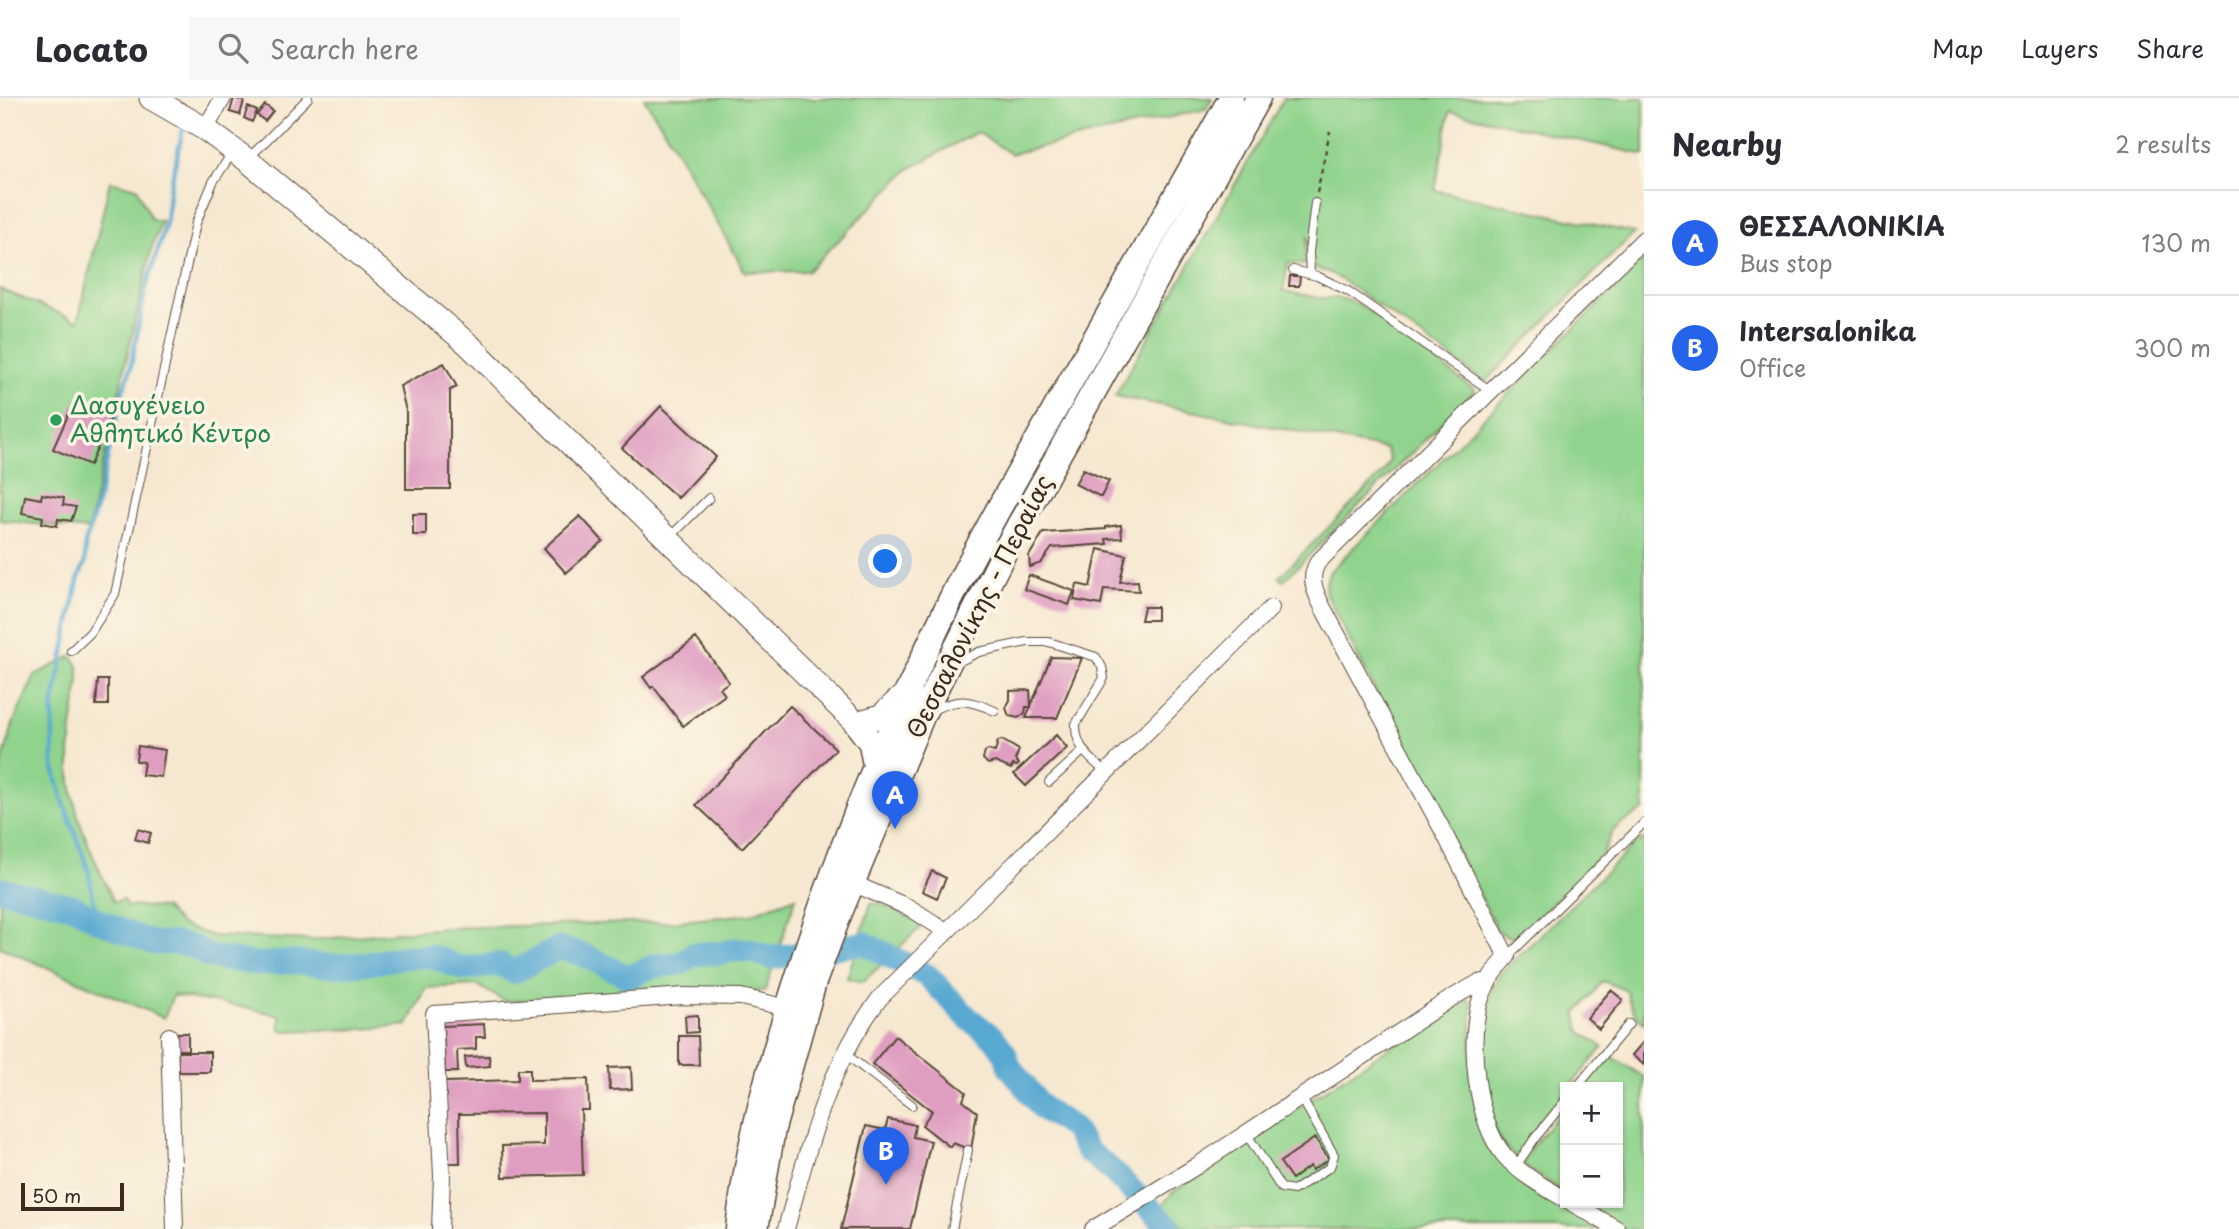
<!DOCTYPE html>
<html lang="en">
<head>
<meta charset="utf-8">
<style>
	:root { --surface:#fff; --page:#f7f7f7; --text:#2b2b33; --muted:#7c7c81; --line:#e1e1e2; --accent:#2563eb }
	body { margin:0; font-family:"Playpen Sans",sans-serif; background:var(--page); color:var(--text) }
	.controls { position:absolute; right:21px; bottom:21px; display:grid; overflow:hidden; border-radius:0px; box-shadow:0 2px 5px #0004 }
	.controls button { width:63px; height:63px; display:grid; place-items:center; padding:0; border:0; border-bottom:2px solid var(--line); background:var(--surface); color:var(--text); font:35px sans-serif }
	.scale { position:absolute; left:21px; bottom:18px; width:103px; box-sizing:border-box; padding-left:7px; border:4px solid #3b2a1e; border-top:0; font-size:19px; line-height:24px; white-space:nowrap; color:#3b2a1e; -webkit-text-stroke:5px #fcf5e5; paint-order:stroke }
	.you { position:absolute; left:886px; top:464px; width:24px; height:24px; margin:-18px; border:5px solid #fff; border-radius:50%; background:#1a73e8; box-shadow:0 0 0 10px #1a73e833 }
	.badge { display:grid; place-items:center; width:46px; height:46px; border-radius:50%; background:var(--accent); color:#fff; font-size:23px; font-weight:700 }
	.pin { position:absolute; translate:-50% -58px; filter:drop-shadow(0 2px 4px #0008) }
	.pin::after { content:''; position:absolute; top:37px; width:24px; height:21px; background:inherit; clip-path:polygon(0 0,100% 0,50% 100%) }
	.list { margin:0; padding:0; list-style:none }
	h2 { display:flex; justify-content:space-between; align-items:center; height:91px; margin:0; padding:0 28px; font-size:30px }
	h2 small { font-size:23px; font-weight:400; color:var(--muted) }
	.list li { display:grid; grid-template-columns:46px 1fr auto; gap:21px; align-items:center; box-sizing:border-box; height:105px; padding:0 28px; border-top:2px solid var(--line) }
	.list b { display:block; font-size:26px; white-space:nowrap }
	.list p { margin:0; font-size:23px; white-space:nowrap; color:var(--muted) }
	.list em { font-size:23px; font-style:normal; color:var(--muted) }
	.icon { flex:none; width:38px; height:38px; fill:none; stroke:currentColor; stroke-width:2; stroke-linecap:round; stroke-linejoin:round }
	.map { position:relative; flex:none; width:1644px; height:1131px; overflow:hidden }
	header { display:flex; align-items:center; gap:42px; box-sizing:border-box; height:98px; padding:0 35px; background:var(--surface); border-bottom:2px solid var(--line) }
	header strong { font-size:33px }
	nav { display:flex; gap:38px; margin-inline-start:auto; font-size:24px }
	.search { width:490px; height:63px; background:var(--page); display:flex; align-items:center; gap:18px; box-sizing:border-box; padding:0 24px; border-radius:0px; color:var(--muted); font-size:26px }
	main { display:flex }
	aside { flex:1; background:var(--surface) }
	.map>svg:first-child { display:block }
	.green { fill:#8fd38c; stroke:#657e55; stroke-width:2 }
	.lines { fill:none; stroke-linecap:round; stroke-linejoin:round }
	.stream { stroke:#58a9d2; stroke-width:4.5 }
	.river { stroke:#58a9d2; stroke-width:24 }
	.building { fill:#df9ec1 }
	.lane-casing { stroke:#574639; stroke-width:10 }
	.street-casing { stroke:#574639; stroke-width:18 }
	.secondary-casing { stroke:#574639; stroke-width:25 }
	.primary-casing { stroke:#574639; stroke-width:27 }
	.path { stroke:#574639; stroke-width:2.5; stroke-dasharray:5 5; stroke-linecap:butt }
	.lane { stroke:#fff; stroke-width:8 }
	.street { stroke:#fff; stroke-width:16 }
	.secondary { stroke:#fff; stroke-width:23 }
	.primary { stroke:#fff; stroke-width:24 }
	.leisure-dot { fill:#2e9e5b; stroke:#fcf5e5; stroke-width:2.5 }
	.labels { text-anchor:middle; stroke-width:7; stroke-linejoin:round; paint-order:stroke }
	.leisure-label { font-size:24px; fill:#27864d; stroke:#fcf5e5; text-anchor:start }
	.street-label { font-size:24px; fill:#3b2a1e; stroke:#fcf5e5 }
</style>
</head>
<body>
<header>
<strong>Locato</strong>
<div class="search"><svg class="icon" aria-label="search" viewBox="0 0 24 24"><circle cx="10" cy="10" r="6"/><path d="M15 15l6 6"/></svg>Search here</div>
<nav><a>Map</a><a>Layers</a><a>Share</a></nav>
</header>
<main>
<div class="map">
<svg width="1644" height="1131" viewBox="0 0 1644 1131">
	<rect width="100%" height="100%" fill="#fcf5e5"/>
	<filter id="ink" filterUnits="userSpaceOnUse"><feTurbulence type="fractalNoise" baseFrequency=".0143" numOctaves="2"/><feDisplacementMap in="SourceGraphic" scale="14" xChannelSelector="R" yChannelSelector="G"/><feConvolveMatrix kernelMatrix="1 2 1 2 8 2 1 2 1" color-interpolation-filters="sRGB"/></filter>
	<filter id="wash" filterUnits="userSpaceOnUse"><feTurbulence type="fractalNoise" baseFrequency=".00686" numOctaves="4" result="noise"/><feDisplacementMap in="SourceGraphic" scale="28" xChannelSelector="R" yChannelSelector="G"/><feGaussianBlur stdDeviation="1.57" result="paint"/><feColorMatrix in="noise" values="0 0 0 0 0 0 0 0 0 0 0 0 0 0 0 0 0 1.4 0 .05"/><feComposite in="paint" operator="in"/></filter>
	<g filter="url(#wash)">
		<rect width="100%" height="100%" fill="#f6e8d0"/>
		<path class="green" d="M644,0H1212L1206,11L1011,56L977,34L909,71L808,173L745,174L667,36Z
			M1284,0H1644V57L1450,13L1435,92L1634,135L1485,284L1348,186L1330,175L1314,170L1307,138L1305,167L1288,165L1283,193L1319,200H1340L1360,207L1475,292L1283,483L1279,479L1385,373L1390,362L1386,351L1115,298Z
			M110,83L137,90L151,121L162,123L152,148L88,432L0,422V191L78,223Z
			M1644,161V712L1619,727L1612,734L1603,755L1519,839C1509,840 1504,838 1497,831L1326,496L1325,487L1330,473Z
			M72,558L79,570V582C75,611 69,641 70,670C71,718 95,761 114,804L123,801L126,808L164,810L181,827L213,838L311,842L444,830L671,824L750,816L796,799L765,893L739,892L504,903L477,887L426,890L408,927L362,931L280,933V918C245,907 209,905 173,897L164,920L0,849V673L14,623L35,577Z
			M1644,741V925C1633,915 1629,908 1627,893L1603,883L1576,916L1581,934L1603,949L1570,989H1565V995L1525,1044L1515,1060C1511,1055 1505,1049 1501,1043C1476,1002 1476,918 1499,877L1633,748Z
			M871,805L881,806L924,826L863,884L847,880Z
			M1467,901L1472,905L1471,982L1517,1078L1599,1131H1188L1162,1108L1173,1094L1200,1075L1461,902Z
			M1608,956L1644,979V1131H1624L1581,1105H1618V989H1581Z
			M1565,1008V1095L1523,1067L1531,1050Z"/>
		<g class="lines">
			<path class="stream" d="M97,822L88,770L64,706L53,667V610L78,482L85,464V446L96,410L123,292L130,273L145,193L166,125L169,94L183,31"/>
			<path class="river" d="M0,791L73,808L97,822L152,845H175L194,849L210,859L258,866L291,864L333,868L371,865L404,859L431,858L464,871L500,866L514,874L559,850L581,856L629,879L654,868L682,865L693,856L721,855L736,852L751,853L771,860L864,845L928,878L968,920L994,940L1005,955L1009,968L1042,1010L1072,1029L1088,1054L1109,1070L1171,1131"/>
		</g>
		<g id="blocks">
			<path class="building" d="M234,0L244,3L240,17L230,14Z
				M265,7L273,13L265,23L257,17Z
				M248,9L257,13L252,24L244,20Z
				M1290,178H1300L1299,188H1289Z
				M444,265L457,289L450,292V391H406V313L400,288Z
				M93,304L114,313L90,367L53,351L73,306L89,313Z
				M661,308L716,359L678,400L622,350Z
				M1083,371L1109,383L1101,399L1075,386Z
				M42,396L64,400L63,407L76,409L71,423L58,421L57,428L42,425L43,419L22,415L25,398L41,401Z
				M413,416H426V437H413Z
				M580,418L603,443L566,475L544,450Z
				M1121,427L1122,440L1106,441L1107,446L1052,450L1041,465L1030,469L1029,458L1043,435L1106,431V429Z
				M1098,451L1126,457L1120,484L1138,483L1139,493L1104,491L1101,507L1074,502L1077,486L1090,489Z
				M1029,477L1074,493L1069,507L1024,491Z
				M1144,509H1157V522H1141Z
				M696,540L729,584L720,590L725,597L683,628L653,588L651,590L643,579Z
				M1051,559L1082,560L1057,620H1026Z
				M98,582H108V607H96Z
				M1030,592L1031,609H1026L1025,615L1018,620L1009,618L1006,610L1010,602V593Z
				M790,608L836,651L742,750L696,707Z
				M1056,637L1067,650L1026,688L1014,676Z
				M1002,642L1019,652L1015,662L1019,666L1017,668L1013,667L1011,671L995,664L988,666L983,661L985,654L988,652L995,654L998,643Z
				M138,648L165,652L161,679L142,677L144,664L136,663Z
				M138,731L151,735L148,745L135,741Z
				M932,773L946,780L937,800L922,793Z
				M1611,892L1623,902L1599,931L1587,920Z
				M698,917V934L686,935L685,918Z
				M484,926L485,939H476V951L457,952L458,974H445L443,928Z
				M177,935H188V952H177Z
				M679,938H698L699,967H679Z
				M895,938L966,994L963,1003L977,1014L971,1052L953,1045L950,1049L922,1027L932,1013L872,966Z
				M1644,943V967L1632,957Z
				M178,954H210V974H178Z
				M489,958L490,968L466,970L465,959Z
				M631,969L632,991L610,992L609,970Z
				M518,971H530V982L588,981L589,1012H581L583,1077L503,1079L502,1048L544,1047V1015L459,1016L460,1065H448L445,984L518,982Z
				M888,1021L915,1027L913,1039L931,1043L910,1131H841L866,1028L885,1032Z
				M1315,1040L1329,1061L1312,1072L1310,1068L1292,1081L1280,1064Z"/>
		</g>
	</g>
	<g filter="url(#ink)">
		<use href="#blocks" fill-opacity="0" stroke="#574639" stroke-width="2"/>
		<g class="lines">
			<g class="lane-casing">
				<path id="lane" d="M249,60L308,0
					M1293,172L1317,178L1348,193L1491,293
					M1310,176L1309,154L1315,105
					M669,440L709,400
					M71,553L90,535L115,496L196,125L213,84L232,55
					M956,565L979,554L1027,544H1049L1096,559L1102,569L1104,580L1076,626C1075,649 1090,661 1106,674
					M932,612C959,600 968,601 995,613
					M1049,684L1083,653
					M1507,859L1644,725
					M844,955L912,1007
					M1577,989L1629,926
					M1246,1035L1281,1090L1294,1092L1330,1069L1334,1057L1301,999
					M1516,1068L1535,1040L1565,1003
					M952,1131L968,1052"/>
			</g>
			<g class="street-casing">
				<path id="street" d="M205,31L223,0
					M852,785L910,810L946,833
					M169,938L175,1131
					M1565,1101C1544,1089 1520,1076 1504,1057C1476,1023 1467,942 1481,900C1486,885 1496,871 1507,859L1442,731L1323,510C1315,494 1308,480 1318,464L1644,141
					M1572,1105L1617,1131
					M440,1131L442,1078L434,916L684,898L741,899L788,910
					M786,1131C808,1050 828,967 880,900L1271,510
					M1093,1131L1195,1069L1450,901L1478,885L1489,883"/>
			</g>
			<g class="secondary-casing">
				<path id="secondary" d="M151,0L205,31L247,62L468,246L856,625L881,618L905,596"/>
			</g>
			<g class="primary-casing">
				<path id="primary" d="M856,625L871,645L875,667
					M738,1131C748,1035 778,938 808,847C848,728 896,613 951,501C981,439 1016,380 1050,320C1110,213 1171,107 1231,0
					M756,1131L773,1031L814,884L841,812L923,616L1009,445L1258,0"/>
			</g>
			<path class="path" d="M1317,95L1330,33"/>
			<use href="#lane" class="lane"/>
			<use href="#street" class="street"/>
			<use href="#secondary" class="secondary"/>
			<use href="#primary" class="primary"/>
		</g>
	</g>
	<circle class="leisure-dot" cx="56" cy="322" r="7"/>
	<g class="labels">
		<g class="leisure-label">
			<text x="70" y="316">Δασυγένειο<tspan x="70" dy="28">Αθλητικό Κέντρο</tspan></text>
		</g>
		<g class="street-label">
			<text transform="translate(980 509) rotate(-63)" y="8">Θεσσαλονίκης - Περαίας</text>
		</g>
	</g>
</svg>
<div class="controls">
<button>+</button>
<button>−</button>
</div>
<div class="scale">50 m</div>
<div class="you"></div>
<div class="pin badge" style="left:895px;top:731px">A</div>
<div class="pin badge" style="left:886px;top:1087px">B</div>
</div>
<aside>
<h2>Nearby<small>2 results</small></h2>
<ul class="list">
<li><span class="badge">A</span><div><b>ΘΕΣΣΑΛΟΝΙΚΙΑ</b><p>Bus stop</p></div><em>130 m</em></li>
<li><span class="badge">B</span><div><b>Intersalonika</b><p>Office</p></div><em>300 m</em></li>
</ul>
</aside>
</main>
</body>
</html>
